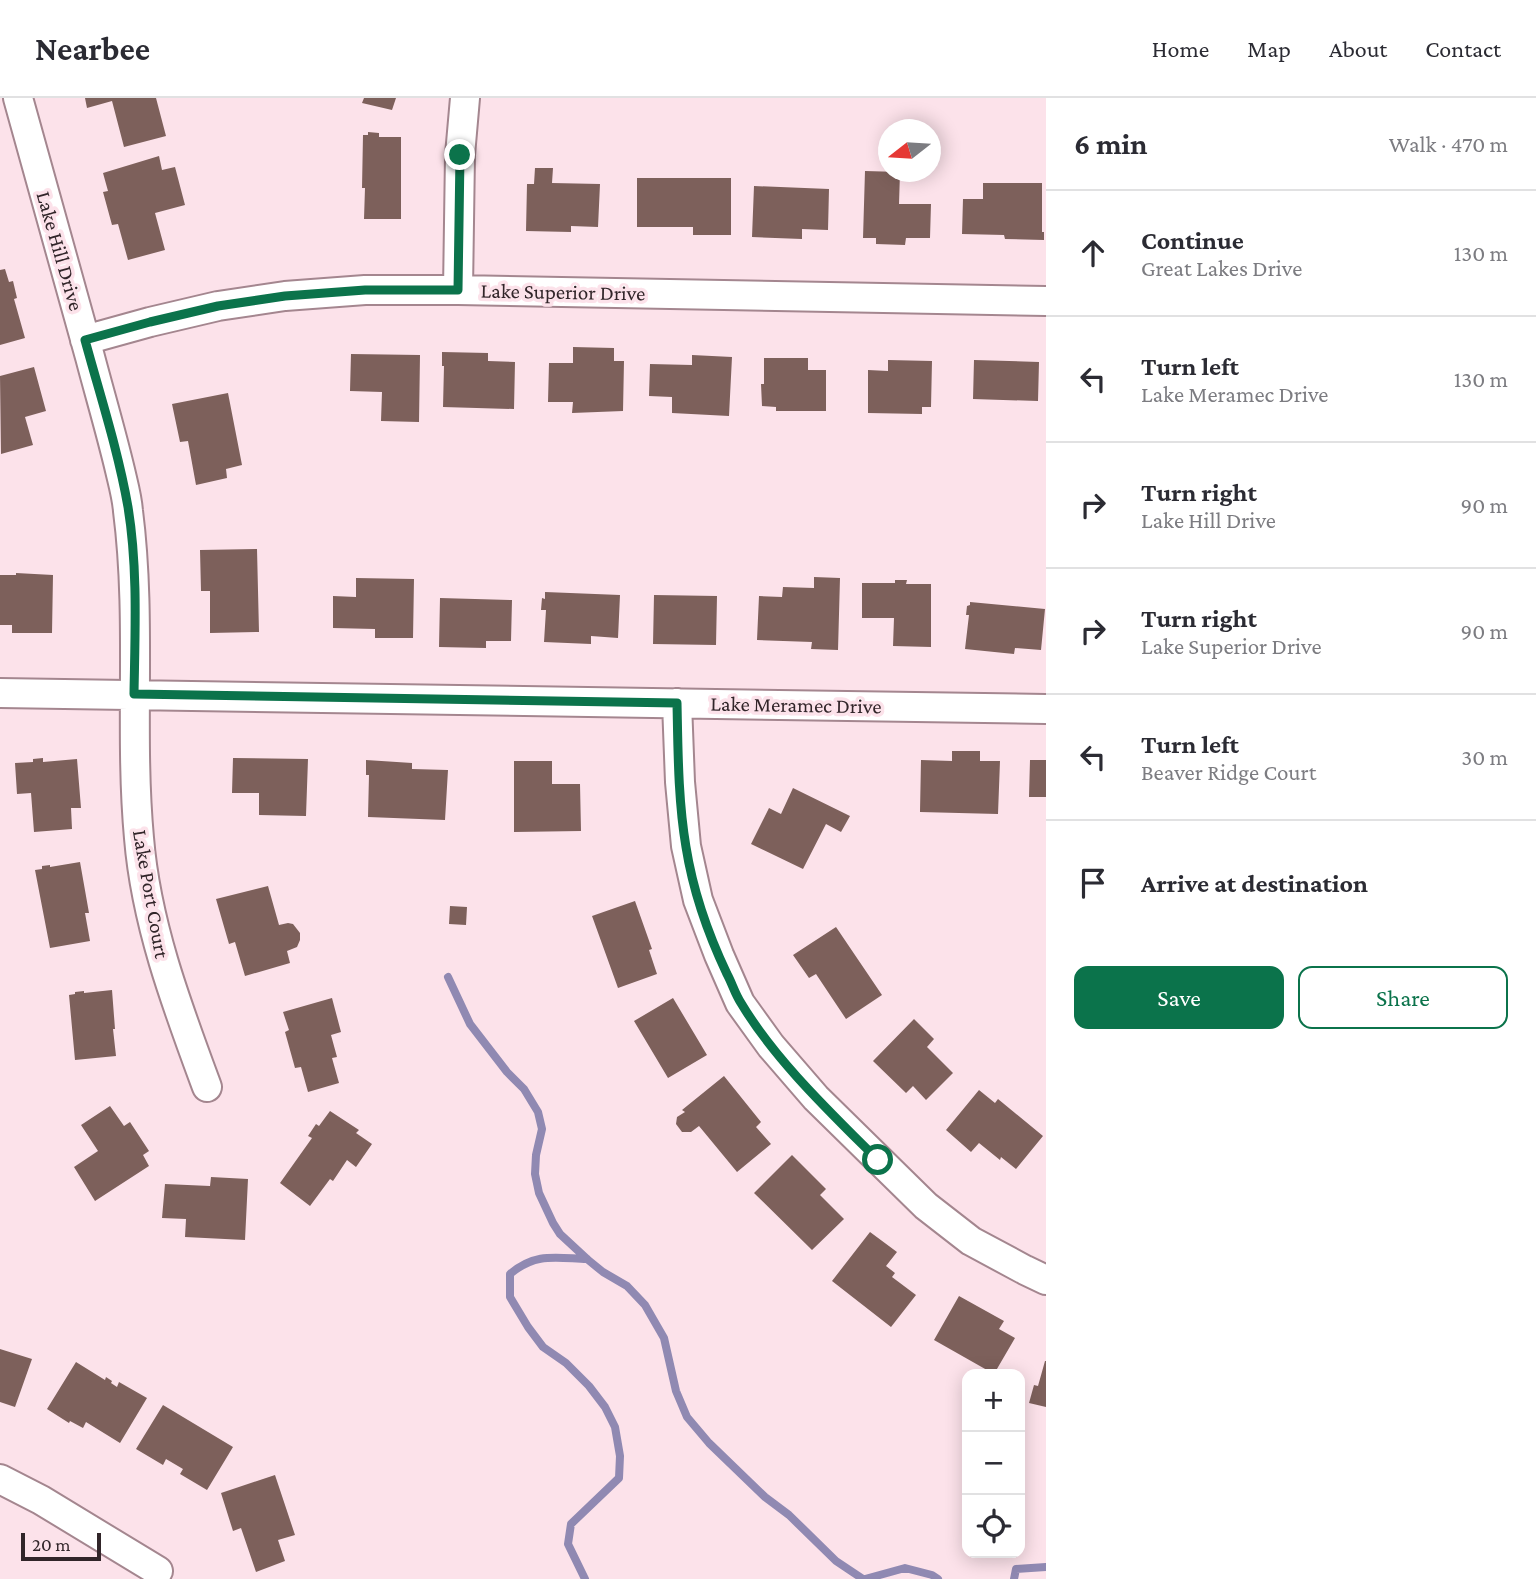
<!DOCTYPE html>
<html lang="en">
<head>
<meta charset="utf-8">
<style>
	:root { --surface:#fff; --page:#f7f7f7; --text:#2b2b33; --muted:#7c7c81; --line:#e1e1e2; --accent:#0b734b }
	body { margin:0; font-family:"Crimson Pro",serif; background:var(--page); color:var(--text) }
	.controls { position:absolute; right:21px; bottom:21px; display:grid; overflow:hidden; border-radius:14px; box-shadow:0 4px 18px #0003 }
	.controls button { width:63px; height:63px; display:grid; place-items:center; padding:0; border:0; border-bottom:2px solid var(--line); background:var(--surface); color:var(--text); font:35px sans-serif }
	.compass { position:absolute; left:878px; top:21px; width:63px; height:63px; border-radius:50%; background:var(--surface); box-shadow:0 4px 18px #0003; rotate:253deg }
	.scale { position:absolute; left:21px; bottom:18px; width:80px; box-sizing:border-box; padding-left:7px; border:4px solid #312529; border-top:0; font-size:19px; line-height:24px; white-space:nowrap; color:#312529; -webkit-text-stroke:5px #fce2ea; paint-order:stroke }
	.stop { position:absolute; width:21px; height:21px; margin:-16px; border:5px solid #0b734b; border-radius:50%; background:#fff }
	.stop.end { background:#0b734b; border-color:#fff; box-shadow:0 2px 7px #0008 }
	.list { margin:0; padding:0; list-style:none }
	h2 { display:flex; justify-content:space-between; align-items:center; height:91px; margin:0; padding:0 28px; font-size:30px }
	h2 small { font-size:23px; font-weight:400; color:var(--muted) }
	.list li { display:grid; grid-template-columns:46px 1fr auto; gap:21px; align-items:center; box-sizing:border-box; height:126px; padding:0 28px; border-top:2px solid var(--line) }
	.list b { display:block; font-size:26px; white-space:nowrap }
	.list p { margin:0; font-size:23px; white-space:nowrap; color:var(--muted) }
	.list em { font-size:23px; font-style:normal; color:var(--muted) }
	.actions { display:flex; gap:14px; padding:21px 28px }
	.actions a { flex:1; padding:16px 0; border:2px solid var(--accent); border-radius:14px; text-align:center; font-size:24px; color:var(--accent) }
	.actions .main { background:var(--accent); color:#fff }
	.icon { flex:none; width:38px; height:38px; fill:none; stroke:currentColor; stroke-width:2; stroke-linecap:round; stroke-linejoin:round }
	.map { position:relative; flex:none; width:1046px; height:1481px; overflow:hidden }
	header { display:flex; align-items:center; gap:42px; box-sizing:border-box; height:98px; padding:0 35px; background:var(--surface); border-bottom:2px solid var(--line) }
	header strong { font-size:33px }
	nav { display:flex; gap:38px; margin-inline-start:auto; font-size:24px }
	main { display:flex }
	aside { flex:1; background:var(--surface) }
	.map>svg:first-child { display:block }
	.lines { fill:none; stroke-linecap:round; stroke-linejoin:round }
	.stream { stroke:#9089b2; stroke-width:8 }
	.building { fill:#7d605b }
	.minor-casing { stroke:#a4868f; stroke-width:32 }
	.minor { stroke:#fff; stroke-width:28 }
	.route { stroke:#0b734b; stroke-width:9 }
	.labels { text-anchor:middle; stroke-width:7; stroke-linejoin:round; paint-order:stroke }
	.street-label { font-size:21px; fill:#312529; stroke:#fce2ea }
</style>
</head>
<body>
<header>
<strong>Nearbee</strong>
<nav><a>Home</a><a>Map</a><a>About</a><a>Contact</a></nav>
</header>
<main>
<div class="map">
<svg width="1046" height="1481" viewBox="0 0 1046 1481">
	<rect width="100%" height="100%" fill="#fce2ea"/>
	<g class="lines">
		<path class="stream" d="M448,879L470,926L507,974L524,991L538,1014L542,1031L536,1057L535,1076L539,1095L553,1125L560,1136L587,1161L603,1174L627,1188L645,1207L664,1240L676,1293L687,1319L709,1345L765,1399L789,1417L836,1463L863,1481
			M585,1481L568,1446L571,1426L619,1380L620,1358L615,1329L605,1309L589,1288L566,1265L543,1249L528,1229L510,1199V1176C536,1154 556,1160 587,1161
			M865,1481L905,1470L932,1477L938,1481
			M1014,1481L1016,1471L1046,1469"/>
	</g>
	<path class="building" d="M85,0H156L166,38L124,49L112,3L87,10Z
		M364,0H396L392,12L362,5Z
		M368,34L379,35V39H401V121H364L365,90H362L363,37H368Z
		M159,58L162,72L175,69L185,107L155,115L165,152L128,162L118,126L112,127L103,94L108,93L103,75Z
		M535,70H553L552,85L600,86L598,129L571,128V134L526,133L527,86H534Z
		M865,73L900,74L899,106H931L930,140H906L905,147L876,146V140H863Z
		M637,80H731V137H693V129H637Z
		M983,85H1042V134H1044V142L1005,141L1004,137L962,136L963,101H983Z
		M754,88L829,91L828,132L802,131V141L752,139Z
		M5,171L9,184L13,183L17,200L14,201L25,240L0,247V172Z
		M573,249L614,250V263H624L623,313L572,315L573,304H548L549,265H573Z
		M442,254L488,255V263L515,264L514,311L443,309L444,268H442Z
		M351,256L420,257L419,324L381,323L382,294L350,293Z
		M692,257L732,259L729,318L672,315V299L649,298L650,266L692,267Z
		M764,260H808V272H826V313H776V309L762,308L761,286H764Z
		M888,262L932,263L931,309H922V316L868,315V272L888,273Z
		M974,262L1039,264L1038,303L973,301Z
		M34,269L46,313L25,319L33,347L1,356L0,278Z
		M228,295L242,367L226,371L227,380L196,387L188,343L180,344L172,306Z
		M257,451L259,534L210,535V493H201L200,452Z
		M16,475L53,477L52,535H12V527H0V477H16Z
		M814,479L840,480L838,552L811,551L812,544L757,542L759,498L782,499L783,489L814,490Z
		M356,480L414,481L413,540H375V531L333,530V498L356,499Z
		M895,482H907L906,486H931V549L893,548L894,520H862V485H895Z
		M545,494L620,497L618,540L591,538V546L544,544L546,512H541L542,500L545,501Z
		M654,497L717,498L716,547L653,546Z
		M440,500L512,502L511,543H486V550L439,549Z
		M970,504L1045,511L1041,552L1015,550L1014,556L965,551L969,517H966L967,508L970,507Z
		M952,653H980V663H1000L998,716L920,714L921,662L952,663Z
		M43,660V664L77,661L81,710H71L72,731L34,734L31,695L17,696L15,665L33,664V661Z
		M233,660L308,661L306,718L259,717V695H232Z
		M366,662L412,665V671L448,672L445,722L368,719L369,677H366Z
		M1030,662H1046V699H1029Z
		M514,663H552V686H580L581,733L514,734Z
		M793,690L850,718L841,734L826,726L803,771L751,746L769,710L781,716Z
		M80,764L89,815H85L90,843L50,850L35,772L42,771V768L50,767V769Z
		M268,788L279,827L288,825L293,826L300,835V842L297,849L287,853L290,865L245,878L235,844L229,846L216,801Z
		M635,803L652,851L649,852L657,876L618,890L592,818Z
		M450,808L467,809L466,827L449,826Z
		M836,829L882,897L846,921L816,876L809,880L793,857Z
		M112,892L115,931H113L116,958L75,962L69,897L75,896V894L84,893V895Z
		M332,900L341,934L331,937L337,959L332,960L339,985L308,994L301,969L295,970L285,934L289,932L283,914Z
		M673,900L707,957L668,980L634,923Z
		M914,921L934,941L927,949L953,975L926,1002L913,988L906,995L873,963Z
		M724,978L761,1024L756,1029L771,1046L737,1074L699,1028L691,1034H682L676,1026L677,1019L685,1014L682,1012Z
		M979,992L995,1005L998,1001L1043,1038L1016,1071L1001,1059L1000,1062L979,1045L971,1054L946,1032Z
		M110,1008L124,1028L130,1024L149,1053L143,1057L149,1068L95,1103L74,1069L98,1053L81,1027Z
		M330,1013L359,1032L356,1035L372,1046L356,1069L347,1062L333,1083L330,1081L310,1108L280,1085L312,1040L308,1038L316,1026L319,1028Z
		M792,1057L826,1091L820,1097L844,1121L812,1152L754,1095Z
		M211,1079L248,1081L245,1142L185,1139L186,1121L162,1120L165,1086L210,1088Z
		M870,1134L897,1154L886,1168L895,1175L892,1179L916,1197L891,1229L832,1183Z
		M959,1198L1004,1223L999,1231L1015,1240L994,1276L934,1242Z
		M0,1251L32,1261L15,1309L0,1304Z
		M1045,1263H1046V1309L1029,1305L1034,1287L1038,1288Z
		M76,1264L105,1282L106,1279L112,1283L111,1285L117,1289L119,1284L147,1300L120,1345L86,1324L83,1330L70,1323L69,1325L47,1311Z
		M163,1307L233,1349L207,1392L180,1376L183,1371L166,1361L163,1367L136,1351Z
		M275,1377L295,1437L278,1442L285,1463L256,1474L241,1430L233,1433L221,1395Z"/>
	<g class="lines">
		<g class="minor-casing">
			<path id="minor" d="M18,0C42,87 66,173 90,259C100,297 111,334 120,372C123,385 127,399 128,413C142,522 129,631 139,740C146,826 177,908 207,989
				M458,192L460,57L465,0
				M85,242L150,224L218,208L285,198L365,192H458L1046,203
				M0,595L1046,611
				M677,605L680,684L686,748L698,802L719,857L740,905L771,948L816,1000L926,1108L971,1143L1025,1172L1046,1182
				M0,1381L41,1402L158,1473"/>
		</g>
		<use href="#minor" class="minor"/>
	</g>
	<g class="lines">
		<path class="route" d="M460,57L458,192H365L285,198L218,208L150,224L85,242C100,297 118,352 128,409C138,470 135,534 134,596L677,605C678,652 678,702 686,749C693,793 708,836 727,876C732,885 735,896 741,905C775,962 831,1015 878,1062"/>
	</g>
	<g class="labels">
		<g class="street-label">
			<text transform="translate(60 153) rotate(74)" y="7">Lake Hill Drive</text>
			<text transform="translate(563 194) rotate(1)" y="7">Lake Superior Drive</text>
			<text transform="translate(796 607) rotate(1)" y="7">Lake Meramec Drive</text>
			<text transform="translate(151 796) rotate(80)" y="7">Lake Port Court</text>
		</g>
	</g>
</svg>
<div class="controls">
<button>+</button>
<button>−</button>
<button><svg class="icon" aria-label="locate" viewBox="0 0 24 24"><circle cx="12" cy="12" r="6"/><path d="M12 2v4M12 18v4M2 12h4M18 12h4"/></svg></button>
</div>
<svg class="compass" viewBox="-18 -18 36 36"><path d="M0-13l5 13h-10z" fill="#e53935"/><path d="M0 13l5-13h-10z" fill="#7c7c81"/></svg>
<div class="scale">20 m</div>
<div class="stop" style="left:878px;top:1062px"></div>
<div class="stop end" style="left:460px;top:57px"></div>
</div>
<aside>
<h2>6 min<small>Walk · 470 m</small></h2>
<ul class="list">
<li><svg class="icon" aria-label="ahead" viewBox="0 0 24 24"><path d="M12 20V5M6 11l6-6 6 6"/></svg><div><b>Continue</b><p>Great Lakes Drive</p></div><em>130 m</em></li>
<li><svg class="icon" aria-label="left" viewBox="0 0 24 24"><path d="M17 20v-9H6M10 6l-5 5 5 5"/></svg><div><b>Turn left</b><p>Lake Meramec Drive</p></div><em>130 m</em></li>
<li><svg class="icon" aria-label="right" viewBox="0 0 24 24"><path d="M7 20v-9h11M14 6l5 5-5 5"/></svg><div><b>Turn right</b><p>Lake Hill Drive</p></div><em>90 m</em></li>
<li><svg class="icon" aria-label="right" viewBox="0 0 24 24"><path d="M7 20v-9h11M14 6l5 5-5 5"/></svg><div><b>Turn right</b><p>Lake Superior Drive</p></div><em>90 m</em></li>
<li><svg class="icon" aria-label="left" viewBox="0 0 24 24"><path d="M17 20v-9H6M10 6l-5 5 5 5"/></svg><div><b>Turn left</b><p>Beaver Ridge Court</p></div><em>30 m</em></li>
<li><svg class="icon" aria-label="arrive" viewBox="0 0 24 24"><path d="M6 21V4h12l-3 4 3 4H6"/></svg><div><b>Arrive at destination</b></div></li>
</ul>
<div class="actions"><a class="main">Save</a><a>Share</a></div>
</aside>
</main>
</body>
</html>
